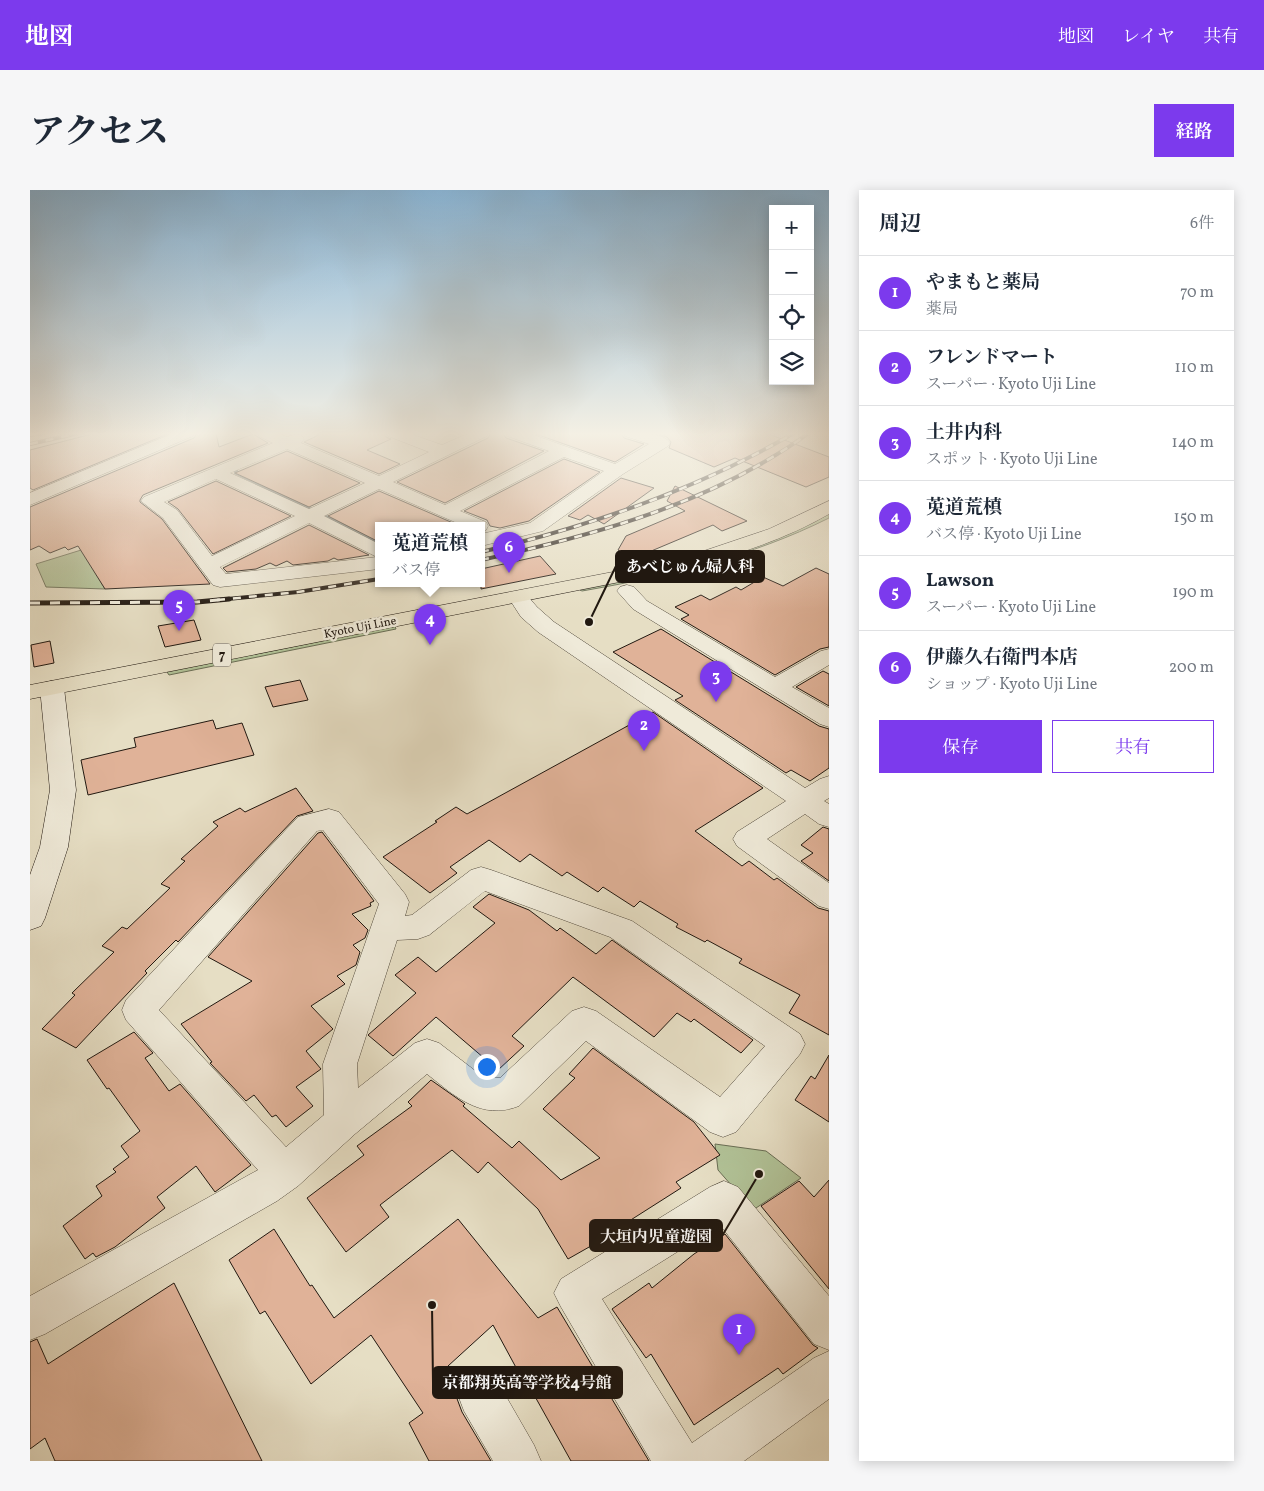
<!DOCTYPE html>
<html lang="ja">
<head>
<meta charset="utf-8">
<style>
	:root { --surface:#fff; --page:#f6f6f7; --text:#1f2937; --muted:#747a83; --line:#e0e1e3; --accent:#7c3aed }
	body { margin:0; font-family:Vollkorn,"Noto Serif JP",serif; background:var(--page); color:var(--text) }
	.controls { position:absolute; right:15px; top:15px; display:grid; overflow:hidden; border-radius:0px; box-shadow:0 2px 12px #0003 }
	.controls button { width:45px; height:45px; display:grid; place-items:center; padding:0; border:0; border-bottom:1px solid var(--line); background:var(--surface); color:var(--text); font:25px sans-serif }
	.you { position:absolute; left:456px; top:876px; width:18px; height:18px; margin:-12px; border:4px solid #fff; border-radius:50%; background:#1a73e8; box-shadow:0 0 0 8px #1a73e833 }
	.badge { display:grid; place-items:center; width:32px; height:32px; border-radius:50%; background:var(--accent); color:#fff; font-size:16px; font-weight:700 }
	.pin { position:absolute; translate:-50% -41px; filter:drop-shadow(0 1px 2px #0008) }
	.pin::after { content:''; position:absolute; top:26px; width:18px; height:15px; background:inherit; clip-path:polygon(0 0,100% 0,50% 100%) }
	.popup { position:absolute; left:345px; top:332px; width:110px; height:65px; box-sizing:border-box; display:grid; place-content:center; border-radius:0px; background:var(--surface); filter:drop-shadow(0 1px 4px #0005); font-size:16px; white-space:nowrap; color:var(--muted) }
	.popup b { font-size:19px; color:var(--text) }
	.popup::after { content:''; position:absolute; left:50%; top:100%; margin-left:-10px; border:10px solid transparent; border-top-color:var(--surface) }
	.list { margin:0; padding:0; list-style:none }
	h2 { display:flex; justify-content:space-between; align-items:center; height:65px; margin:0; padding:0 20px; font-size:21px }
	h2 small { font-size:16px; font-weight:400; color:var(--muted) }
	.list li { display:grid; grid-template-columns:32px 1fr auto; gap:15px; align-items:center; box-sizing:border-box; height:75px; padding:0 20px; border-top:1px solid var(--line) }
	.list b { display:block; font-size:19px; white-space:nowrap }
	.list p { margin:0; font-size:16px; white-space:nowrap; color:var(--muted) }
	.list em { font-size:16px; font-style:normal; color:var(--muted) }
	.actions { display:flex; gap:10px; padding:15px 20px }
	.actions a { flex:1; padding:11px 0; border:1px solid var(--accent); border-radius:0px; text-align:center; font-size:18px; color:var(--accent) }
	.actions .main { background:var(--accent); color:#fff }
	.icon { flex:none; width:28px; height:28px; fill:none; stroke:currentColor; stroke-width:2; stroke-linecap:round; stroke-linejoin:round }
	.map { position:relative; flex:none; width:799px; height:1271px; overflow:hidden; border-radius:0px }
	header { display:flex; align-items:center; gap:30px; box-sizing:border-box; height:70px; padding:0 25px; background:var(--accent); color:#fff }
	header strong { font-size:24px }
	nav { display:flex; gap:28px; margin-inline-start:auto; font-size:18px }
	.intro { display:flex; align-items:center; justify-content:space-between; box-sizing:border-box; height:120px; padding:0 30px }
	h1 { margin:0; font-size:35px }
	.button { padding:12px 22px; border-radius:0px; background:var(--accent); color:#fff; font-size:18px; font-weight:700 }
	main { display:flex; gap:30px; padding:0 30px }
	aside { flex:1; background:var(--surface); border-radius:0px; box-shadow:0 2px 12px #0003 }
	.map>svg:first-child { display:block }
	.green { fill:#b1c297; stroke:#696d54 }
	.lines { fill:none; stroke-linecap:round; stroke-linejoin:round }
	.stream { fill:#6a7979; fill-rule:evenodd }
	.building { fill:#e0b298; stroke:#211810 }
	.street-casing { stroke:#524a3d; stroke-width:1 }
	.secondary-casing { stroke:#211810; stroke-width:1 }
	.primary-casing { stroke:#211810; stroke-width:1 }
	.street { fill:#efead9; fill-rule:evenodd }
	.secondary { fill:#efead9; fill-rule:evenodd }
	.primary { fill:#e6dec4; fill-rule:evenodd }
	.rail-far1-casing { stroke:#211810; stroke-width:4 }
	.rail-casing { stroke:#211810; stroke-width:5 }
	.rail-far1 { stroke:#efead9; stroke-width:2.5; stroke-dasharray:8; stroke-linecap:butt }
	.rail { stroke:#efead9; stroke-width:3; stroke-dasharray:10; stroke-linecap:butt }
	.labels { text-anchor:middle; stroke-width:5; stroke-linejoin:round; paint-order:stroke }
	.far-street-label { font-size:12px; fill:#211810; stroke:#efead9 }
	.shield { fill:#efead9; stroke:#5f574c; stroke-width:1 }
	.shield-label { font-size:14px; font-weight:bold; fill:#211810 }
	.leader { fill:none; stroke:#211810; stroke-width:2 }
	.callout-dot { fill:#211810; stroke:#efead9; stroke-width:2 }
	.callout { fill:#211810; stroke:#211810; stroke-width:2 }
	.callout-label { font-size:16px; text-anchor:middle; font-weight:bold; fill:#fff }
</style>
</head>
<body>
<header>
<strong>地図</strong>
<nav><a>地図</a><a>レイヤ</a><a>共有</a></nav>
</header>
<div class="intro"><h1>アクセス</h1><a class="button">経路</a></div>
<main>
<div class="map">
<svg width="799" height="1271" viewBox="0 0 799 1271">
	<rect width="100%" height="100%" fill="#e6dec4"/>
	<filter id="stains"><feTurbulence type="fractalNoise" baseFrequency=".004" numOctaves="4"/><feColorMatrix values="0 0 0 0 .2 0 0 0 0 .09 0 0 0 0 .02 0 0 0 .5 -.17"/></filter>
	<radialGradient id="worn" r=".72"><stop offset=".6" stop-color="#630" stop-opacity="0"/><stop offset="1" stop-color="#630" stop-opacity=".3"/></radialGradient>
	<path class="green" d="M799,324V328C721,367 638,386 552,401L550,400C639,382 718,367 799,324Z
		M77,352L68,387L75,399L16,397L6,374Z
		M365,436L366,439L139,485L137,482Z
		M685,954L736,961L771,988L723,1020L688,980Z"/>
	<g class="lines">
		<path class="stream" d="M204,279H208V282L286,320L281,321L204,284Z
			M297,325L349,350V354L295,328L294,327Z"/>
	</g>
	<path class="building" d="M66,243H140L3,300L0,298V260Z
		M167,243H186L189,257L223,244L238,253L113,305L110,310V312L132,329L180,394L75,399L48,356L38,360L35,357L20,363L9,356L0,360V317L164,248Z
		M293,243H354L356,247L361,249L337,260L370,274L349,284L274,252Z
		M461,243H473L476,248L514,261L415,313L367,292L458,248Z
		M503,243H591L594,248L614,254L585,272Z
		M626,243H736L799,267V287L776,297L705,268L684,277L639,258L641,252L637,247Z
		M257,261L330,293L279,317L205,283Z
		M534,269L570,282L499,331L470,338L460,336L457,330L434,321Z
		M591,288L624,298L574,334L558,325L550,330L538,326Z
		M186,291L261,326L183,364L148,319L138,312Z
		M645,296L717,331L692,341L683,335L607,367L598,366L588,360L596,346L655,321L637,311Z
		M349,301L430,336H349V352L298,326Z
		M279,335L339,365L308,370L304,368L298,371L263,375L257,371L246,376L240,373L226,379L197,382L193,378Z
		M510,366L526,384L451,399V379Z
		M786,378L799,384V457L790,459L745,485L651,429L659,425L645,417L671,405L680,410L706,397L711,400L733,387L753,396Z
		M164,430L171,450L135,457L128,436Z
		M631,439L789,536L799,539V578L780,591L761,580L756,583L645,510L653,506L583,462Z
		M20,451L24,473L4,477L1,455Z
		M793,481L799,484V516L766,497Z
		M270,490L278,510L243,517L235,497Z
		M623,522L733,598L665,641L712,676L719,671L744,690L747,688L788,718L799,721V845L759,823L770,805L709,773L712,769L677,750L675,752L646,737L648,734L610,711L604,717L573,697L568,702L537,682L532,686L500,664L490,672L459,650L420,677L427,683L400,703L353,667L407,632L405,631L426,617L437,624Z
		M183,530L186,539L212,533L224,565L58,605L51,570L106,557L104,548Z
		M266,598L283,621L267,626L148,752L146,750L115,781L117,783L46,858L12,839L45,805L42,803L84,762L72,756L92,737L97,739L140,698L131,694L155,671L151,669L188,636L183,632L210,618L215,622Z
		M793,637L799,639V691L771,671L783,663L771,655Z
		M292,642L344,711L340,713L341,716L322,724L338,740L335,748L323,755L330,762L326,775L307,786L315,794L281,816L303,839L276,861L291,879L266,897L283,916L256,937L246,925L242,927L224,905L216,911L180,873L182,872L151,834L222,791L178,767L288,643Z
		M459,704L499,720L527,741L530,738L566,764L582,750L723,850L711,863L664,829L661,832L647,823L624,847L543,787L482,846L494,856L468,880L406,827L363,866L338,845L386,803L365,785L388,767L406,782L465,733L443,717Z
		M104,842L123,863L115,868L139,901L150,894L221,975L185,1002L166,976L127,1007L135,1018L85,1057L66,1067L63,1063L55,1069L33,1036L72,1006L66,996L86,982L83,979L99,967L91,956L110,941L79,898L77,899L57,870Z
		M563,858L664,932L690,965L646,992L651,998L574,1047L575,1048L538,1069L508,1019L458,972L448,983L422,960L350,1015L359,1027L316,1062L277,1008L334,965L327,956L382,916L378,912L401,890L435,914L433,916L482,958L489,951L531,990L570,968L513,919L545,888L539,884Z
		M799,865V932L765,910L781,886L785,889Z
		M799,990V1099L731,1016L769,991L784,1007Z
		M428,1029L508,1128L527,1117L619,1271H541L498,1194L496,1196L463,1135L418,1176L430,1195L426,1206L432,1222L461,1271H399L379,1233L393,1223L341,1145L281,1194L235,1121L230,1124L199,1070L244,1039L280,1096L282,1095L304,1128Z
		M695,1044L783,1155L788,1158L753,1184L748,1178L664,1235L621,1164L616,1168L582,1119L619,1093L622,1098L664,1064Z
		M144,1093L232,1271H25L15,1248L0,1259V1152L7,1149L18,1174Z"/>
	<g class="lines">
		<g class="street-casing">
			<path id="street" d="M144,243H165L163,246L0,315V303Z
				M227,243H248L257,247L266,244L272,246L274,249L271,253L349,286L399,262L358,246L356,243H378L412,255L439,243H459L457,246L363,292L415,315L519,261L477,246L475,243H498L585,274L619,254L595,246L593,243C606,243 632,241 640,253L638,256L593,284L513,341L451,356V344L500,333L574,281L534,267L430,321L456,332L458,336L456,340L451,341V336H434L349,299L294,326L349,354V379L190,397L183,395L133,328L111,311L114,307L243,253L229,246ZM257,259L335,293L279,319L200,283ZM186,289L265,326L182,366L147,320L134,312ZM279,333L347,367L196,384L190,377Z
				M597,395L604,397L617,411L745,487L791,461L799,459V475L762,497L799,518V537L790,534L603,419L587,401L590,397Z
				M488,401L495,403L507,417L524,432L775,598L790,589L799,586V608L794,611L799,614V637L789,634L775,624L737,649L799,693V719L789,716L707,656L703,649L707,642L756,611L508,442L491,427L478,407L481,403Z
				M299,619L309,622L375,704L379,712L375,726L382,725L441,680L451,677L461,680L602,731L770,844L775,854L770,864L706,942L693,947L680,942L556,851L489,916C451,931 425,906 397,884L325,944L268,996L247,1011L15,1144L0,1150V1106L228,980L96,830L92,820L96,810L268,627ZM293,640L349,714L293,874L294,925L256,957L129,820L287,641ZM455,701L580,747L735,856L690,907L566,821L554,817L542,821L470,888L452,886L409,853L397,849L385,853L328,898L327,874L367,750L388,749L399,745Z
				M694,991L708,997L799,1106V1160L784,1154L690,1035L572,1109L662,1253L784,1168L799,1161V1209L714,1271H621L531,1117L524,1103L531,1089L680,997Z
				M450,1183L466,1189L504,1255L511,1271H463L434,1221L428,1205L434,1189Z"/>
		</g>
		<g class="secondary-casing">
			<path id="secondary" d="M22,491L30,493L34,498L46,600L38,657L15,728L11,736L0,740V685L10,657L20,600L10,498L14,493Z"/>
		</g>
		<g class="primary-casing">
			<path id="primary" d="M799,311V324C756,349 708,364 660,378L0,509V495L650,369L739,339Z"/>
		</g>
		<use href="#street" class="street"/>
		<use href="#secondary" class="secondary"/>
		<use href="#primary" class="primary"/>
		<g class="rail-far1-casing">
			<path id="rail-far1" d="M0,245L12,243
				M0,254L49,243
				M451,362C561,336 666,300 764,243
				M451,370C566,345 682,313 779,243
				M187,410L268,402L349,389"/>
		</g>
		<g class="rail-casing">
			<path id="rail" d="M0,413L167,412L199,409"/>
		</g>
		<use href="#rail-far1" class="rail-far1"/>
		<use href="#rail" class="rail"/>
	</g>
	<linearGradient id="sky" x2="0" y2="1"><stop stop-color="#89b6d8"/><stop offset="0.58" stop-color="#f4f0e4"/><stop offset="1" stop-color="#f4f0e4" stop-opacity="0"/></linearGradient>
	<rect width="799" height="421" fill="url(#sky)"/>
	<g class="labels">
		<g class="far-street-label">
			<text transform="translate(330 437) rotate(-11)" y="4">Kyoto Uji Line</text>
		</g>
		<rect class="shield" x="183" y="453.5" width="18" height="23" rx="4"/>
		<g class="shield-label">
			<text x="192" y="470">7</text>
		</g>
	</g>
	<path class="leader" d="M559 432L586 376M729 984L692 1046M402 1115L403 1193"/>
	<g class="callout-dot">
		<circle cx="559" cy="432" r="5"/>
		<circle cx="729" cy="984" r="5"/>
		<circle cx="402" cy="1115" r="5"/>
	</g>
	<g class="callout">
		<rect x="586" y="361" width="148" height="31" rx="5"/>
		<rect x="560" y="1030" width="132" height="31" rx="5"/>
		<rect x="403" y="1177" width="189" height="31" rx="5"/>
	</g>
	<g class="callout-label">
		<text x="660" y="382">あべじゅん婦人科</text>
		<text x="626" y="1052">大垣内児童遊園</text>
		<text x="497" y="1198">京都翔英高等学校4号館</text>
	</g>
	<rect width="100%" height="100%" filter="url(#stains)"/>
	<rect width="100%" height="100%" fill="url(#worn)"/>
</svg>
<div class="controls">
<button>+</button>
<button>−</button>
<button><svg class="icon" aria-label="locate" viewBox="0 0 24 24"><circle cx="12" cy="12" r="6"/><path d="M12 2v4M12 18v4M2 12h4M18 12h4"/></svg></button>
<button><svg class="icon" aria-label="layers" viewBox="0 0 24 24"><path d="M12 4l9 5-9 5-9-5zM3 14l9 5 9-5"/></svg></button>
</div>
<div class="you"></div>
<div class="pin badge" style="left:709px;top:1165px">1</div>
<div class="pin badge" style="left:614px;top:561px">2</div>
<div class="pin badge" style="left:686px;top:512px">3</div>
<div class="pin badge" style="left:400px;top:455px">4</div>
<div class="popup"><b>莵道荒槙</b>バス停</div>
<div class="pin badge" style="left:149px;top:441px">5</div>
<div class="pin badge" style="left:479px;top:383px">6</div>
</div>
<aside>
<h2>周辺<small>6件</small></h2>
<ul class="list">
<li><span class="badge">1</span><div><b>やまもと薬局</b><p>薬局</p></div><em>70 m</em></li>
<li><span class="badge">2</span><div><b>フレンドマート</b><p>スーパー · Kyoto Uji Line</p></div><em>110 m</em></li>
<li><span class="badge">3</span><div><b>土井内科</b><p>スポット · Kyoto Uji Line</p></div><em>140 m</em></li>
<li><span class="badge">4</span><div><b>莵道荒槙</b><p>バス停 · Kyoto Uji Line</p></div><em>150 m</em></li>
<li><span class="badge">5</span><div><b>Lawson</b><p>スーパー · Kyoto Uji Line</p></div><em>190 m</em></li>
<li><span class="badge">6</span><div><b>伊藤久右衛門本店</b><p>ショップ · Kyoto Uji Line</p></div><em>200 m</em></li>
</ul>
<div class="actions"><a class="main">保存</a><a>共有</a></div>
</aside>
</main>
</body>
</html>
